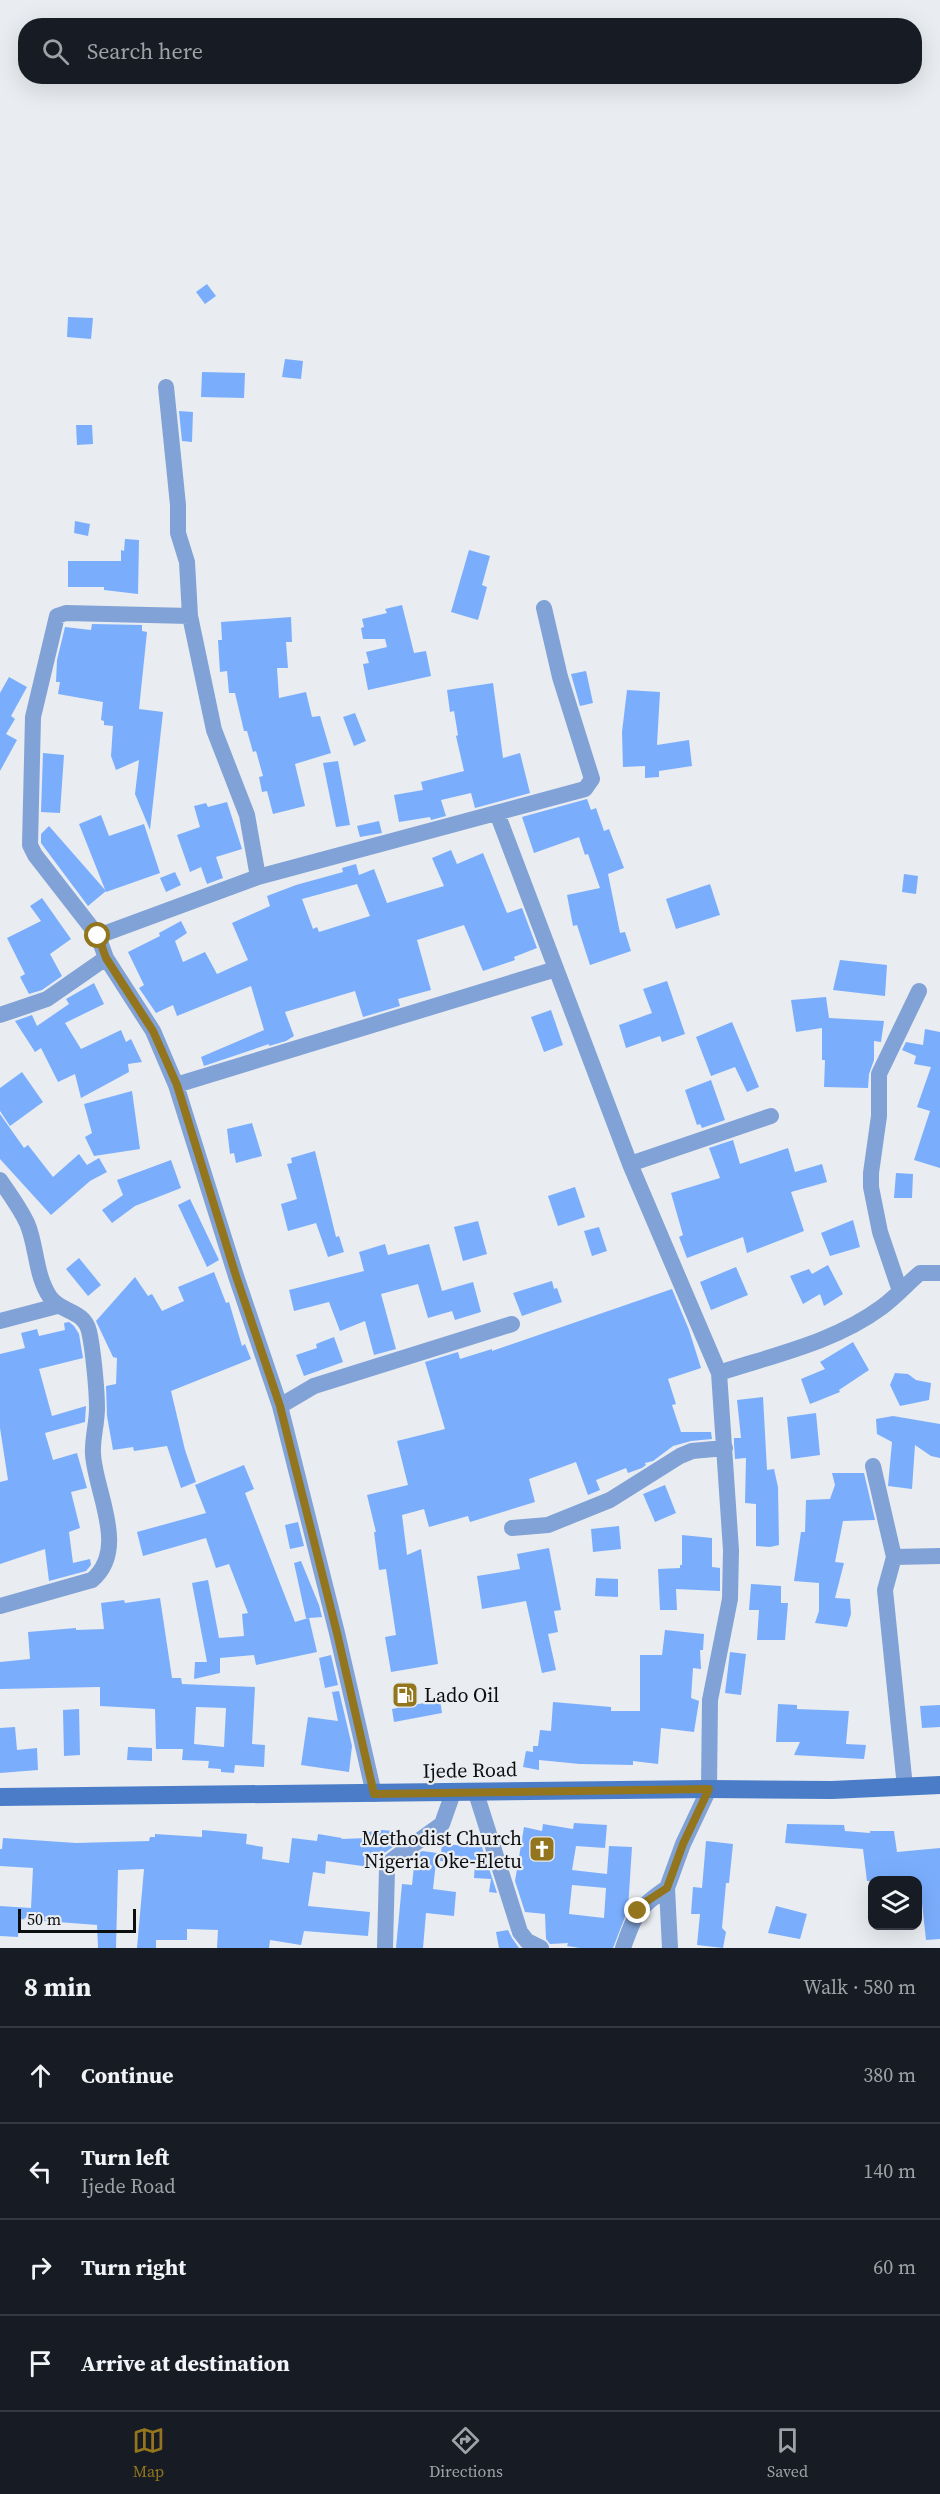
<!DOCTYPE html>
<html lang="en">
<head>
<meta charset="utf-8">
<style>
	:root { --surface:#171b24; --page:#20242c; --text:#f1f3f6; --muted:#9ea1a6; --line:#363941; --accent:#92751c }
	body { margin:0; font-family:"Source Serif 4",serif; background:var(--page); color:var(--text) }
	.controls { position:absolute; right:18px; bottom:18px; display:grid; overflow:hidden; border-radius:12px; box-shadow:0 6px 24px #0002 }
	.controls button { width:54px; height:54px; display:grid; place-items:center; padding:0; border:0; border-bottom:2px solid var(--line); background:var(--surface); color:var(--text); font:30px sans-serif }
	.scale { position:absolute; left:18px; bottom:15px; width:118px; box-sizing:border-box; padding-left:6px; border:3px solid #0d0e10; border-top:0; font-size:16px; line-height:21px; white-space:nowrap; color:#0d0e10; -webkit-text-stroke:4px #e9ecf0; paint-order:stroke }
	.stop { position:absolute; width:18px; height:18px; margin:-14px; border:4px solid #92751c; border-radius:50%; background:#fff }
	.stop.end { background:#92751c; border-color:#fff; box-shadow:0 2px 6px #0008 }
	.list { margin:0; padding:0; list-style:none }
	h2 { display:flex; justify-content:space-between; align-items:center; height:78px; margin:0; padding:0 24px; font-size:26px }
	h2 small { font-size:20px; font-weight:400; color:var(--muted) }
	.list li { display:grid; grid-template-columns:39px 1fr auto; gap:18px; align-items:center; box-sizing:border-box; height:96px; padding:0 24px; border-top:2px solid var(--line) }
	.list b { display:block; font-size:22px; white-space:nowrap }
	.list p { margin:0; font-size:20px; white-space:nowrap; color:var(--muted) }
	.list em { font-size:20px; font-style:normal; color:var(--muted) }
	.icon { flex:none; width:33px; height:33px; fill:none; stroke:currentColor; stroke-width:2; stroke-linecap:round; stroke-linejoin:round }
	.map { position:relative; flex:none; width:940px; height:1948px; overflow:hidden }
	.search { position:absolute; background:var(--surface); box-shadow:0 6px 24px #0002; left:18px; right:18px; top:18px; height:66px; display:flex; align-items:center; gap:15px; box-sizing:border-box; padding:0 21px; border-radius:24px; color:var(--muted); font-size:22px }
	.sheet { height:462px; background:var(--surface) }
	nav { display:flex; justify-content:space-around; align-items:center; box-sizing:border-box; height:84px; border-top:2px solid var(--line); background:var(--surface); font-size:16px; color:var(--muted) }
	nav a { display:grid; justify-items:center; gap:3px }
	nav .on { color:var(--accent) }
	.map>svg:first-child { display:block }
	.building { fill:#7aaefd; fill-rule:evenodd }
	.lines { fill:none; stroke-linecap:round; stroke-linejoin:round }
	.street { stroke:#80a2d6; stroke-width:16 }
	.secondary { stroke:#4b7cc8; stroke-width:18 }
	.route { stroke:#92751c; stroke-width:8 }
	.labels { text-anchor:middle; stroke-width:4.5; stroke-linejoin:round; paint-order:stroke }
	.poi-label { font-size:20px; fill:#0d0e10; stroke:#e9ecf0; text-anchor:start }
	.street-label { font-size:20px; fill:#0d0e10; stroke:#e9ecf0 }
</style>
</head>
<body>
<div class="map">
<svg width="940" height="1948" viewBox="0 0 940 1948">
	<rect width="100%" height="100%" fill="#e9ecf0"/>
	<path class="building" d="M207,284L216,296L205,304L196,292Z
		M68,317L93,318L91,339L67,337Z
		M285,359L303,361L301,379L282,377Z
		M202,372L245,373L244,398L201,397Z
		M179,411L193,412L192,442L182,441Z
		M76,425H92L93,444L77,445Z
		M75,521L90,524L88,536L74,533Z
		M125,539L139,540L138,594L104,590V587H68V561H121V550L124,551Z
		M469,550L490,556L482,585L487,587L478,620L451,612Z
		M402,605L414,653L426,651L431,676L368,690L363,664L369,663L366,652L387,647L385,639H363L361,628L364,627L362,619L387,613L385,609Z
		M291,617L292,642H286L288,668H277L279,698L306,692L312,717L320,716L331,753L295,764L305,806L273,814L267,791L262,792L259,777L263,776L256,751L253,752L247,731H244L235,693H229L227,671L220,672L218,640H222L221,622Z
		M92,624L142,625V631L147,632L139,709L163,712L150,830L135,794L139,760L116,770L111,756L113,726L104,725V721L101,720L103,702L58,694L60,682H56L57,660L65,627L91,630Z
		M586,671L593,703L580,706L571,674Z
		M9,677L27,687L11,716L15,719L6,734L17,740L0,771V693Z
		M493,683L503,758L520,753L530,793L475,808L471,793L441,800L446,816L431,820L430,817L399,822L394,795L423,790L421,782L464,771L456,736L458,735L454,711L450,712L447,690Z
		M627,690L660,692L657,745L689,740L692,766L659,771V777L645,778V766L623,767L622,732Z
		M355,713L366,741L354,746L343,717Z
		M43,753L64,755L60,813L41,812Z
		M338,761L350,825L336,827L323,763Z
		M587,799L591,810L596,808L604,831L609,829L624,868L608,874L620,933L625,932L631,951L590,965L577,925L573,926L567,895L600,888L588,854L585,855L579,837L534,853L522,817Z
		M227,802L242,849L216,857L223,878L207,884L201,867L190,872L177,835L200,827L194,806L206,803L208,807Z
		M101,815L109,836L144,824L160,873L106,892L79,824Z
		M379,821L382,833L360,837L357,826Z
		M49,826L106,891L88,906L41,843V834Z
		M451,850L457,864L483,853L507,913L522,908L537,948L514,957L515,960L483,971L464,925L417,940L431,990L398,999L400,1006L363,1017L355,991L285,1012L294,1036L286,1041L269,1046V1044L204,1066L201,1057L264,1030L251,986L177,1016L173,1005L156,1013L139,988L144,985L128,952L160,936L159,933L181,921L187,933L175,941L183,962L205,952L217,974L248,960L232,923L270,906L267,896L296,885L343,872L342,868L356,864L359,875L374,869L387,903L444,886L432,858ZM357,884L370,916L319,932L317,927L313,929L302,899Z
		M175,872L181,885L166,892L160,878Z
		M904,874L918,876L916,894L902,892Z
		M710,884L720,915L676,929L666,899Z
		M42,898L71,939L50,954L62,976L42,990L29,994L20,977L25,974L7,938L41,921L30,906Z
		M840,960L887,965L885,996L833,990Z
		M667,981L685,1034L662,1042L660,1036L626,1048L619,1025L652,1013L643,989Z
		M94,983L104,1004L65,1023L81,1049L121,1030L126,1042L131,1039L142,1062L128,1064L129,1072L81,1098L75,1074L58,1082L41,1048L35,1052L15,1021L32,1015L37,1026L69,1004L66,999Z
		M826,997L829,1018L884,1021L881,1042L874,1041V1060L869,1074L868,1088L824,1087L825,1060H822V1028L796,1032L791,1000Z
		M551,1010L563,1045L544,1052L531,1017Z
		M732,1022L759,1087L747,1092L735,1067L711,1076L696,1037Z
		M925,1029L940,1032V1168L914,1160L930,1111L917,1107L931,1067L914,1064L916,1056L902,1050L906,1042L923,1045Z
		M22,1072L43,1102L10,1126L0,1111V1088Z
		M711,1080L725,1120L702,1128L700,1124L697,1125L685,1090Z
		M132,1091L140,1149L94,1156L85,1137L92,1133L84,1104Z
		M0,1114L24,1148L28,1145L53,1177L79,1154L87,1165L99,1158L107,1172L90,1181L51,1215L0,1159Z
		M252,1123L262,1156L236,1163L234,1153L230,1154L227,1129Z
		M733,1140L740,1164L788,1148L795,1172L822,1164L827,1182L791,1192L804,1231L747,1253L743,1237L687,1258L679,1237L683,1235L671,1193L720,1178L709,1148Z
		M315,1151L336,1237L339,1236L344,1252L328,1257L316,1223L288,1231L281,1204L297,1199L287,1164L292,1163L291,1158Z
		M171,1160L181,1188L135,1206L112,1223L102,1210L123,1195L117,1180Z
		M896,1173L913,1174L912,1198H894Z
		M575,1187L585,1217L558,1226L548,1196Z
		M190,1199L219,1260L207,1267L178,1205Z
		M853,1220L860,1247L830,1256L821,1233Z
		M478,1221L487,1254L463,1261L454,1227Z
		M599,1227L607,1251L592,1256L584,1231Z
		M385,1244L388,1255L429,1244L442,1291L473,1282L481,1312L455,1320L452,1311L428,1318L418,1284L381,1294L396,1349L374,1355L365,1321L340,1331L329,1302L294,1311L289,1290L364,1271L359,1252Z
		M79,1258L101,1285L88,1296L66,1269Z
		M828,1265L843,1294L824,1306L820,1294L803,1304L790,1276L809,1269L812,1274Z
		M736,1267L748,1295L711,1310L700,1282Z
		M214,1272L226,1303L229,1302L242,1346L245,1344L251,1359L171,1391L185,1450L196,1482L181,1488L167,1446L134,1451L133,1447L113,1450L107,1416L106,1386L116,1384L117,1358L113,1357L96,1321L135,1277L148,1296L152,1294L162,1311L184,1301L178,1287Z
		M552,1281L554,1289L557,1288L562,1302L522,1316L513,1293Z
		M672,1289L689,1330L701,1368L668,1379L676,1404L672,1405L681,1432H711L712,1439L691,1441L673,1446L653,1461L645,1463L646,1465L642,1468L628,1473L626,1468L596,1480L600,1490L588,1495L576,1462L529,1479L535,1502L470,1522L468,1516L429,1527L424,1509L402,1515L407,1555L421,1549L438,1664L391,1672L385,1637L396,1635L386,1569L379,1570L374,1532H376L367,1495L408,1485L397,1441L445,1429L425,1362L458,1352L460,1359L492,1349V1351Z
		M69,1322L74,1326L79,1334L83,1358L39,1369L52,1416L86,1406L85,1422L45,1433L53,1460L77,1453L87,1488L71,1492L80,1528L69,1532L73,1563L90,1559L91,1565L86,1571L49,1581L45,1549L0,1564V1482L8,1480L0,1428V1354L25,1348L21,1333L37,1329L39,1336L65,1330L64,1323Z
		M334,1337L343,1362L304,1376L296,1355L317,1348L316,1344Z
		M853,1342L869,1370L839,1390L840,1392L810,1404L801,1379L825,1369L820,1362Z
		M895,1373L908,1374L916,1380L931,1383L929,1400L900,1406L890,1385Z
		M763,1397L767,1470L774,1469L778,1487L779,1545L770,1547L756,1546V1504L745,1503L746,1458L735,1459L734,1444V1438H741L737,1400Z
		M816,1413L820,1455L791,1459L787,1417Z
		M893,1416L940,1424V1458L931,1456L915,1445L912,1489L888,1486L892,1442L877,1434L876,1419Z
		M244,1465L254,1489L245,1493L295,1622L308,1618H306L294,1563L301,1561L319,1605L322,1617L309,1618L317,1652L256,1665L254,1655L220,1658V1673L194,1679L195,1662H207L192,1583L208,1580L219,1638L244,1636L242,1614L248,1613L229,1564L216,1568L206,1538L143,1556L137,1532L206,1513L195,1485Z
		M832,1473H864L875,1520L843,1521L835,1562L844,1563L835,1598L850,1599L851,1614L847,1627L815,1623L819,1611V1583L794,1581L801,1532H805L806,1500L830,1499L835,1485Z
		M665,1485L676,1513L655,1522L643,1494Z
		M298,1522L304,1546L290,1549L285,1525Z
		M619,1526L621,1549L593,1552L591,1529Z
		M682,1535L712,1538V1567L720,1568V1591L676,1589L677,1610H660L658,1569L680,1568V1565H682Z
		M549,1548L561,1610L554,1611L558,1632L548,1634L556,1670L542,1673L526,1601L482,1609L477,1576L520,1569L517,1554Z
		M596,1578L618,1579V1597L595,1596Z
		M751,1584L781,1586V1603H788L785,1640H757L759,1610H749Z
		M160,1598L172,1678H181L182,1684L255,1687L252,1744L265,1745L264,1767L235,1765L234,1773L221,1772V1769L208,1768L209,1761L182,1760L183,1749H156L155,1709L100,1706V1687L0,1689V1662L30,1659L28,1632L76,1628V1630L104,1629L101,1603L124,1600L125,1603ZM196,1707L226,1708L224,1747L194,1744Z
		M665,1630L704,1634L703,1650H700L701,1669L693,1668L691,1698L699,1701L694,1732L661,1728L658,1764L633,1761V1765L580,1764L539,1760V1770L523,1767L526,1751L533,1752V1746H538L540,1730L551,1731L553,1702L611,1707V1711H640V1655H662Z
		M730,1652L746,1654L741,1695L725,1693Z
		M331,1655L338,1685L325,1688L319,1658Z
		M339,1691L352,1746L349,1772L301,1765L308,1717L338,1721L332,1692Z
		M440,1700L442,1713L394,1722L392,1709Z
		M778,1704L797,1705V1709L849,1711L846,1744L866,1745L864,1759L794,1755L800,1742H776Z
		M940,1705V1727L922,1728L920,1706Z
		M79,1709L80,1755L64,1756L63,1710Z
		M15,1727L17,1750L37,1748L38,1770L0,1773V1728Z
		M128,1747L152,1748V1761L127,1760Z
		M574,1823L607,1825L605,1848L576,1846L572,1870L607,1874L609,1846L632,1847L628,1909L613,1948H580L567,1946L568,1943L550,1944L546,1939L545,1914L525,1912L515,1881L524,1827L542,1831L543,1824L573,1829ZM572,1885L606,1888L604,1918L569,1914Z
		M787,1824L844,1825L845,1831L870,1833V1831H894L897,1852L940,1848V1939L926,1940L922,1903H918V1881H867L863,1849L785,1843Z
		M202,1830L247,1834L246,1844L263,1847L262,1859L289,1863L292,1838L317,1841L318,1834L342,1838L341,1839L368,1838V1832L382,1830L394,1831L393,1835L404,1836V1839L383,1854H378L377,1868L326,1861L325,1874L313,1872L308,1906L370,1912L368,1936L304,1931L301,1945L270,1940L269,1948H217L218,1930L187,1929V1940H156V1948H137L144,1869L118,1870L116,1948H98L97,1925L19,1919L18,1937L0,1936V1906L31,1908L33,1868L0,1866V1849H2L3,1838L76,1843L149,1841L150,1837H155V1834L202,1837Z
		M706,1841L733,1844L729,1883H726L722,1928L726,1932L723,1948L697,1945L700,1914H691L693,1887L702,1888Z
		M442,1844L482,1847L497,1893L489,1892L491,1879L474,1878L475,1863L440,1861Z
		M422,1851L437,1853L433,1889L456,1892L454,1916L426,1913L423,1948H396L402,1884L412,1885L415,1856Z
		M776,1906L807,1914L800,1939L768,1933Z
		M508,1930L512,1938L519,1948H499L496,1932Z"/>
	<g class="lines">
		<path class="street" d="M166,387L178,505V533L187,562L190,616L214,730L247,815L258,877
			M190,616L66,613L57,616L33,717L30,845L35,855L98,936L106,958L153,1031L176,1085L236,1276L280,1406L337,1633L374,1794
			M497,813L630,1164L719,1373L731,1550L730,1599L710,1700L709,1789L683,1844L667,1888L670,1948
			M98,936L258,877L585,789L592,779L560,677L544,608
			M0,1015L47,999L106,958
			M176,1085L556,969
			M630,1164L771,1116
			M0,1180C9,1193 20,1208 27,1223C37,1246 35,1275 50,1297C61,1313 83,1309 89,1331C93,1348 97,1390 97,1408C97,1424 92,1439 93,1454C95,1492 129,1549 92,1580L0,1606
			M900,1291L880,1232L871,1187V1173L879,1116V1074L919,991
			M0,1321L57,1306
			M719,1373C774,1355 835,1342 882,1307C896,1297 907,1284 920,1273H940
			M280,1406L314,1386L512,1324
			M873,1466L894,1557L885,1590L905,1787
			M512,1528L548,1525L610,1500L680,1456L692,1451L725,1448
			M894,1557L940,1556
			M476,1793L520,1932L527,1941L541,1948
			M385,1948L387,1869L392,1860L442,1824L453,1793
			M623,1948C635,1914 637,1908 667,1888"/>
		<path class="secondary" d="M0,1797L709,1789L832,1790L940,1785"/>
	</g>
	<g class="lines">
		<path class="route" d="M98,936L106,958L153,1031L177,1085L236,1276L280,1406L337,1633L374,1794L709,1789L683,1844L667,1888L644,1903L638,1911"/>
	</g>
	<defs>
		<g id="fuel-square" transform="scale(1.35)"><rect x="-9" y="-9" width="18" height="18" rx="4" fill="#92751c" stroke="#e9ecf0"/><path d="M-5.5-6h7V0h2V4h1.3V-2.5L3-4.5l.8-.8L6-3V5H2.5V1h-1V6h-7ZM-4.2-4.7v3.2H.2V-4.7Z" fill="#fff"/></g>
		<g id="church-square" transform="scale(1.35)"><rect x="-9" y="-9" width="18" height="18" rx="4" fill="#92751c" stroke="#e9ecf0"/><path d="M-1.2-6h2.4v3.5h3.3v2.4h-3.3V6h-2.4V-.1h-3.3v-2.4h3.3Z" fill="#fff"/></g>
	</defs>
	<g fill-rule="evenodd">
		<use href="#fuel-square" x="405" y="1695"/>
		<use href="#church-square" x="542" y="1849"/>
	</g>
	<g class="labels">
		<g class="poi-label">
			<text x="424" y="1702">Lado Oil</text>
			<text x="522" y="1845" text-anchor="end">Methodist Church<tspan x="522" dy="23">Nigeria Oke-Eletu</tspan></text>
		</g>
		<g class="street-label">
			<text transform="translate(470 1770) rotate(-1)" y="7">Ijede Road</text>
		</g>
	</g>
</svg>
<div class="controls">
<button><svg class="icon" aria-label="layers" viewBox="0 0 24 24"><path d="M12 4l9 5-9 5-9-5zM3 14l9 5 9-5"/></svg></button>
</div>
<div class="scale">50 m</div>
<div class="stop" style="left:98px;top:936px"></div>
<div class="stop end" style="left:638px;top:1911px"></div>
<div class="search"><svg class="icon" aria-label="search" viewBox="0 0 24 24"><circle cx="10" cy="10" r="6"/><path d="M15 15l6 6"/></svg>Search here</div>
</div>
<section class="sheet">
<h2>8 min<small>Walk · 580 m</small></h2>
<ul class="list">
<li><svg class="icon" aria-label="ahead" viewBox="0 0 24 24"><path d="M12 20V5M6 11l6-6 6 6"/></svg><div><b>Continue</b></div><em>380 m</em></li>
<li><svg class="icon" aria-label="left" viewBox="0 0 24 24"><path d="M17 20v-9H6M10 6l-5 5 5 5"/></svg><div><b>Turn left</b><p>Ijede Road</p></div><em>140 m</em></li>
<li><svg class="icon" aria-label="right" viewBox="0 0 24 24"><path d="M7 20v-9h11M14 6l5 5-5 5"/></svg><div><b>Turn right</b></div><em>60 m</em></li>
<li><svg class="icon" aria-label="arrive" viewBox="0 0 24 24"><path d="M6 21V4h12l-3 4 3 4H6"/></svg><div><b>Arrive at destination</b></div></li>
</ul>
</section>
<nav>
<a class="on"><svg class="icon" aria-label="map" viewBox="0 0 24 24"><path d="M3 6l6-2 6 2 6-2v14l-6 2-6-2-6 2zM9 4v14M15 6v14"/></svg>Map</a>
<a><svg class="icon" aria-label="directions" viewBox="0 0 24 24"><path d="M12 3l9 9-9 9-9-9zM9 14v-3h6M13 9l2 2-2 2"/></svg>Directions</a>
<a><svg class="icon" aria-label="saved" viewBox="0 0 24 24"><path d="M7 4h10v16l-5-4-5 4z"/></svg>Saved</a>
</nav>
</body>
</html>
